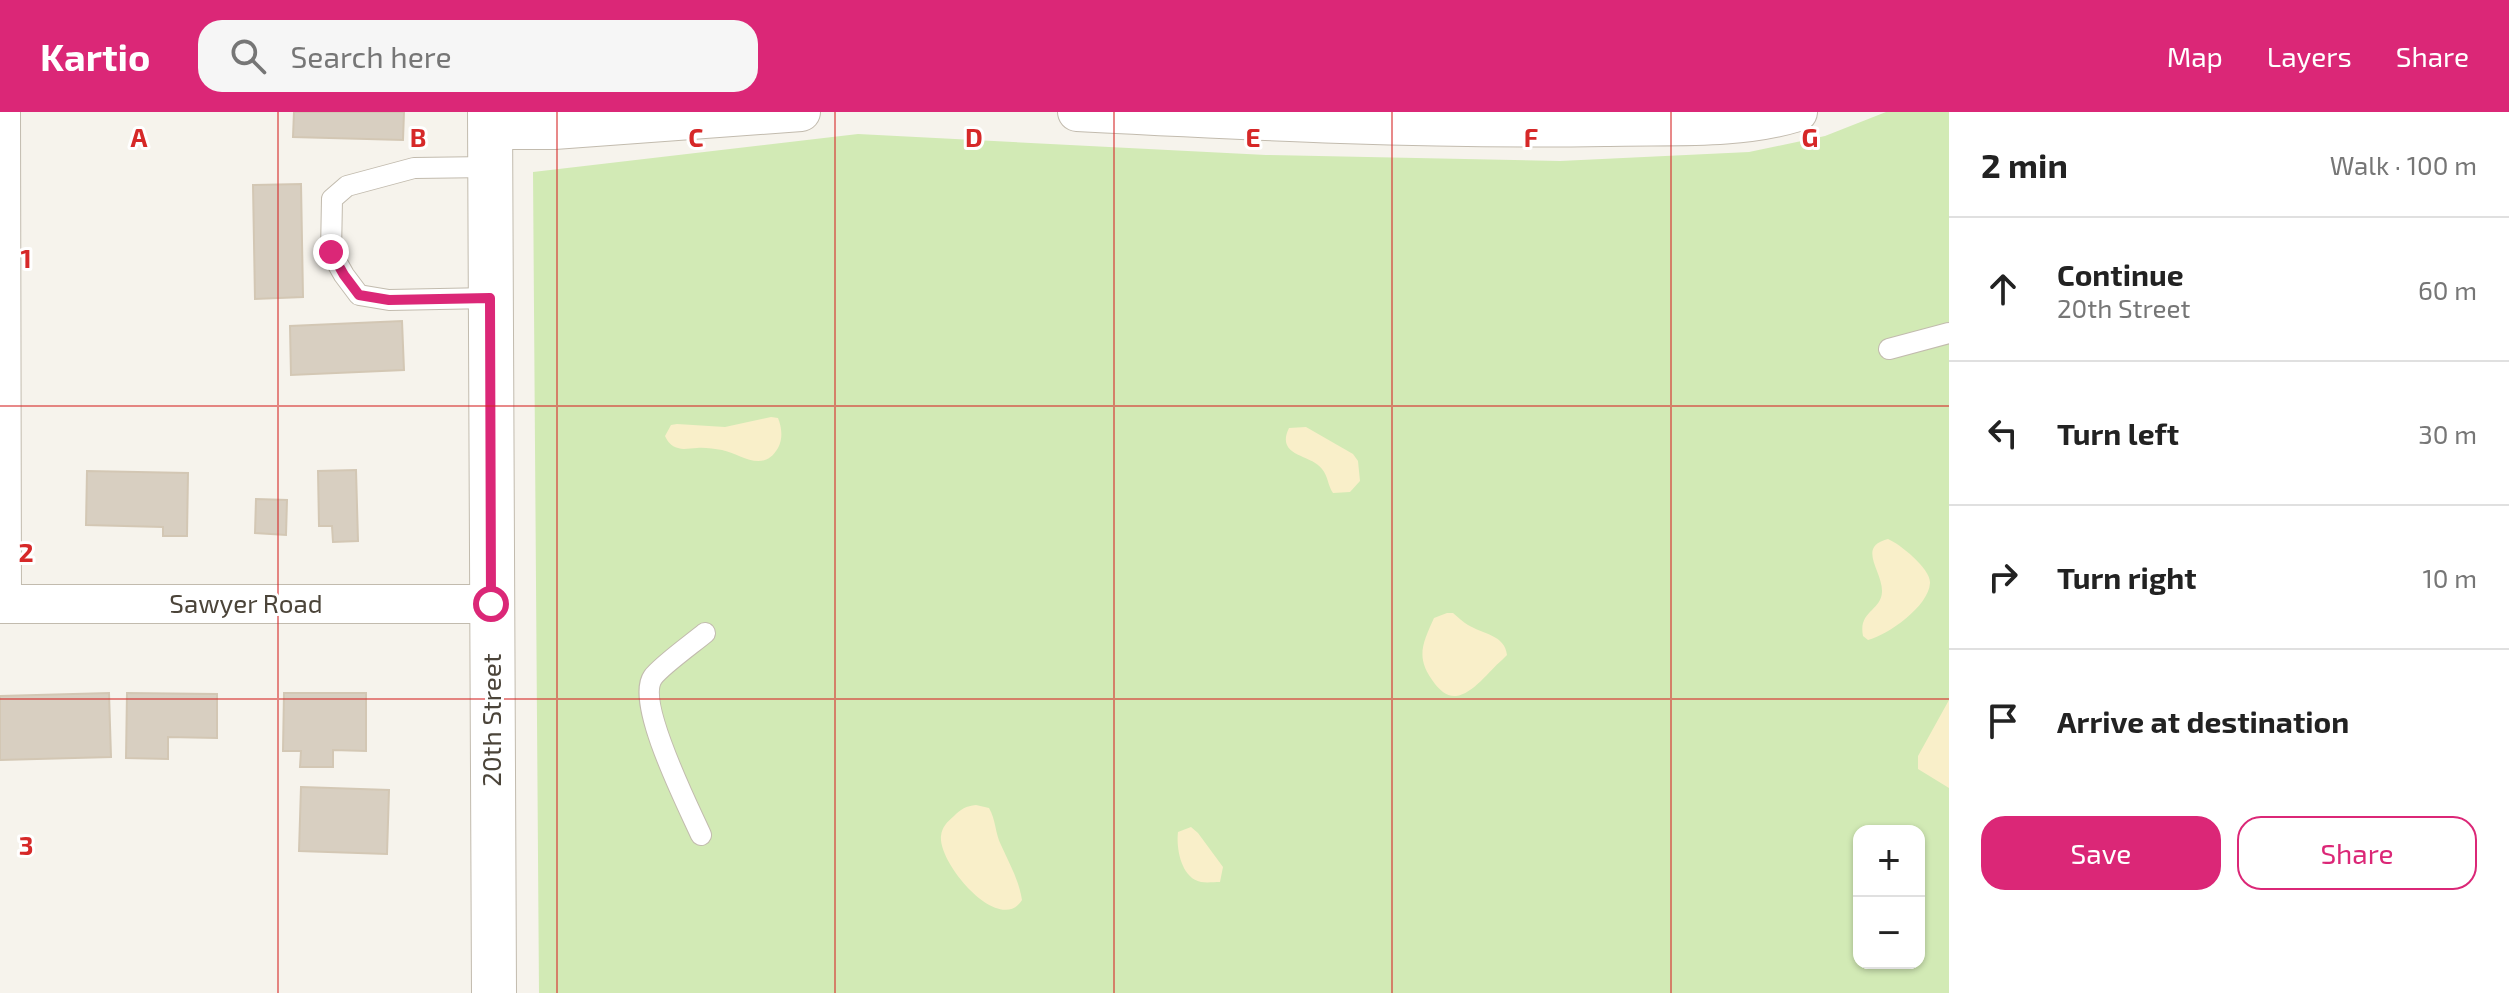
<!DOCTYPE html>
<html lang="en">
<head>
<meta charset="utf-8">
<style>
	:root { --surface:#fff; --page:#f6f6f6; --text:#222; --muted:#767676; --line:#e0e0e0; --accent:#db2777 }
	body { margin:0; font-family:"Exo 2",sans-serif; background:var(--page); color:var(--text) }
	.controls { position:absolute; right:24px; bottom:24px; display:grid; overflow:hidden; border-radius:16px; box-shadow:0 2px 6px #0004 }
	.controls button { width:72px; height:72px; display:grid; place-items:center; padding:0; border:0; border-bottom:2px solid var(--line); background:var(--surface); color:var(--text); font:40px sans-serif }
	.stop { position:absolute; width:24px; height:24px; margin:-18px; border:6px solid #db2777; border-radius:50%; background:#fff }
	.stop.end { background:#db2777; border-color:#fff; box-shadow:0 2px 8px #0008 }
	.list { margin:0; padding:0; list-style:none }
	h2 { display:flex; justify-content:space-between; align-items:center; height:104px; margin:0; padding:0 32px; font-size:34px }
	h2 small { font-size:26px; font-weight:400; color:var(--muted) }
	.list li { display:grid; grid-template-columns:52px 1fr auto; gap:24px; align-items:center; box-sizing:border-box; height:144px; padding:0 32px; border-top:2px solid var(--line) }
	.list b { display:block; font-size:30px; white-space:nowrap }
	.list p { margin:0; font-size:26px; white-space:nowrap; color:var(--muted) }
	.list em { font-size:26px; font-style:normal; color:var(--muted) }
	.actions { display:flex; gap:16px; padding:24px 32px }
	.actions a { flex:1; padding:18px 0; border:2px solid var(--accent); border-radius:24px; text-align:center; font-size:28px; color:var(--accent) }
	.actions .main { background:var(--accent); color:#fff }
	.icon { flex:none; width:44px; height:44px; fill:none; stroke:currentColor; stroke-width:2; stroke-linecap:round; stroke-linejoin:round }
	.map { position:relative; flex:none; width:1949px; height:881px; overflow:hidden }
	header { display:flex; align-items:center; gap:48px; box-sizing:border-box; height:112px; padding:0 40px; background:var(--accent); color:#fff }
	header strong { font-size:38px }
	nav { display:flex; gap:44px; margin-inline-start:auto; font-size:28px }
	.search { width:560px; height:72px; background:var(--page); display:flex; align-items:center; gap:20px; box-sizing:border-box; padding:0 28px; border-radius:24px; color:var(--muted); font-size:30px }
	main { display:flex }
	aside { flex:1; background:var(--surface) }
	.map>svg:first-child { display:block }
	.green { fill:#d2eab5; fill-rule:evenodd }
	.sand { fill:#f9efc9 }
	.building { fill:#d8cfc1; stroke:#d3c7b4; stroke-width:2 }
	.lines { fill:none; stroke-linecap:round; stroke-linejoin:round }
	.service-casing { stroke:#c2bbae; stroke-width:22 }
	.minor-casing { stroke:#c2bbae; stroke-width:40 }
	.tertiary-casing { stroke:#c2bbae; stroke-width:46 }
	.service { stroke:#fff; stroke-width:20 }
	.minor { stroke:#fff; stroke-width:38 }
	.tertiary { stroke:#fff; stroke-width:44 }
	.route { stroke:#db2777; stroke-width:10 }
	.grid { fill:none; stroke:#d62828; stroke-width:2; stroke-opacity:0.55 }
	.labels { text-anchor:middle; stroke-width:6; stroke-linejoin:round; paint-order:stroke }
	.street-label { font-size:26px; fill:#4b4439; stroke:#fff }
	.grid-label { font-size:26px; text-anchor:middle; font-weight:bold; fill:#d62828; stroke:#fff; stroke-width:6; stroke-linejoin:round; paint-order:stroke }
</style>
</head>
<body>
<header>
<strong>Kartio</strong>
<div class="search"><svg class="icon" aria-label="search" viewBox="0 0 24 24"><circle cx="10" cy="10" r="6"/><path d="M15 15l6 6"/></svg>Search here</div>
<nav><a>Map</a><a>Layers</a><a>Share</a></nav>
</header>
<main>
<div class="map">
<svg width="1949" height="881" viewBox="0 0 1949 881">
	<rect width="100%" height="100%" fill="#f6f3ec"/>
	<path class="green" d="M1886,0H1949V881H539L533,60L858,22L1266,43L1560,49L1749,40L1825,24ZM1859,719H1919V851H1859Z"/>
	<path class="sand" d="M771,305L778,306C782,316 783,327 778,336C763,362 741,342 722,338C714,337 704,335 697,336C690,336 684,338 678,336C671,334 668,330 665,324L671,313L677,312L725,315Z
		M1306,315L1353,342L1358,349L1360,369L1350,380L1333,381C1328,374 1328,364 1322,357C1311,342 1275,345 1289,316Z
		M1888,427C1900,432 1931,457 1930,471C1929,494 1888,523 1868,528L1863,524C1858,499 1881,499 1882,480C1883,459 1856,435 1888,427Z
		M1447,501H1453C1458,505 1463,510 1468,513C1483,522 1505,523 1507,543L1502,548C1489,559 1473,582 1456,584C1447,585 1440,578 1435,572C1415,546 1422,533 1434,506Z
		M1949,588V676L1918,657V644Z
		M976,693L989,696C996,708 995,721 1001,733C1009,751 1019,768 1022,788C1000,824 938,752 941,724C942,715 947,710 954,704C961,697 966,694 976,693Z
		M1191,715L1198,721L1223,755L1220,770C1214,770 1207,771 1201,770C1181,766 1176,736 1178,720Z"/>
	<path class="building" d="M294,0H404L403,28L293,25Z
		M301,72L303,185L255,187L253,73Z
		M402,209L404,258L291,263L290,214Z
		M356,358L358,429L333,430L332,414H319L318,359Z
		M87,359L188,361L187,424H163V415L86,413Z
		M256,387L287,388L286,423L255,421Z
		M109,581L111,645L0,648V584Z
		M127,581L217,582V626L168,625V647L126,646Z
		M284,581H366V639L333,638V655H300L301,639H283Z
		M301,675L389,678L387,742L299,739Z"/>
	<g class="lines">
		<g class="service-casing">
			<path id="service" d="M489,55L414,56L347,74L332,87L331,140L344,163L359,183L389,188L490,186
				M1889,237L1949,221
				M701,723C688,694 635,590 653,565C661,554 693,531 705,521"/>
		</g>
		<g class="minor-casing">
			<path id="minor" d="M1,0L2,492
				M1077,0C1253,9 1429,18 1605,15C1668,13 1736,19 1798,0
				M490,18H554L801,0
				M0,492H491"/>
		</g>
		<g class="tertiary-casing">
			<path id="tertiary" d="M490,0L494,881"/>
		</g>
		<use href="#service" class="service"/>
		<use href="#minor" class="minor"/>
		<use href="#tertiary" class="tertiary"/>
	</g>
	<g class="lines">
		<path class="route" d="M331,140L344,163L359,183L389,188L490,186L491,492"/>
	</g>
	<path class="grid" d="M278,0V881M557,0V881M835,0V881M1114,0V881M1392,0V881M1671,0V881M0,294H1949M0,587H1949"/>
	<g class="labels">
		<g class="street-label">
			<text x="246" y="501">Sawyer Road</text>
			<text transform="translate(492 608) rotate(-90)" y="9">20th Street</text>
		</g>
	</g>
	<g class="grid-label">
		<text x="139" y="35">A</text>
		<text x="418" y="35">B</text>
		<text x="696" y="35">C</text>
		<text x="974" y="35">D</text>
		<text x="1253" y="35">E</text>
		<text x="1531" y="35">F</text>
		<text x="1810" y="35">G</text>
		<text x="26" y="156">1</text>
		<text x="26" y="450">2</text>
		<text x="26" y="743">3</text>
	</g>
</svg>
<div class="controls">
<button>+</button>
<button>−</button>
</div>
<div class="stop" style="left:491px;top:492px"></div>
<div class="stop end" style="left:331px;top:140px"></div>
</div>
<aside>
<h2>2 min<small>Walk · 100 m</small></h2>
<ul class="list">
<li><svg class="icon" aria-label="ahead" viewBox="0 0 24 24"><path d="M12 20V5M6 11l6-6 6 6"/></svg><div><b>Continue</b><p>20th Street</p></div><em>60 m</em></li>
<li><svg class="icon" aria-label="left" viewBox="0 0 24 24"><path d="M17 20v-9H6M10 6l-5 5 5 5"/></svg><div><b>Turn left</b></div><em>30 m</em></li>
<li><svg class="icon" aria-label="right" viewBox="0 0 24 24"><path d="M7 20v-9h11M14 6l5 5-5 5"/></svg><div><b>Turn right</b></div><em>10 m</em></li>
<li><svg class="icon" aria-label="arrive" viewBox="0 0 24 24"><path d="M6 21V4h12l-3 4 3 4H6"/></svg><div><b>Arrive at destination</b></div></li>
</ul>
<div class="actions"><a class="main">Save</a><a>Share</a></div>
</aside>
</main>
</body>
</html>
